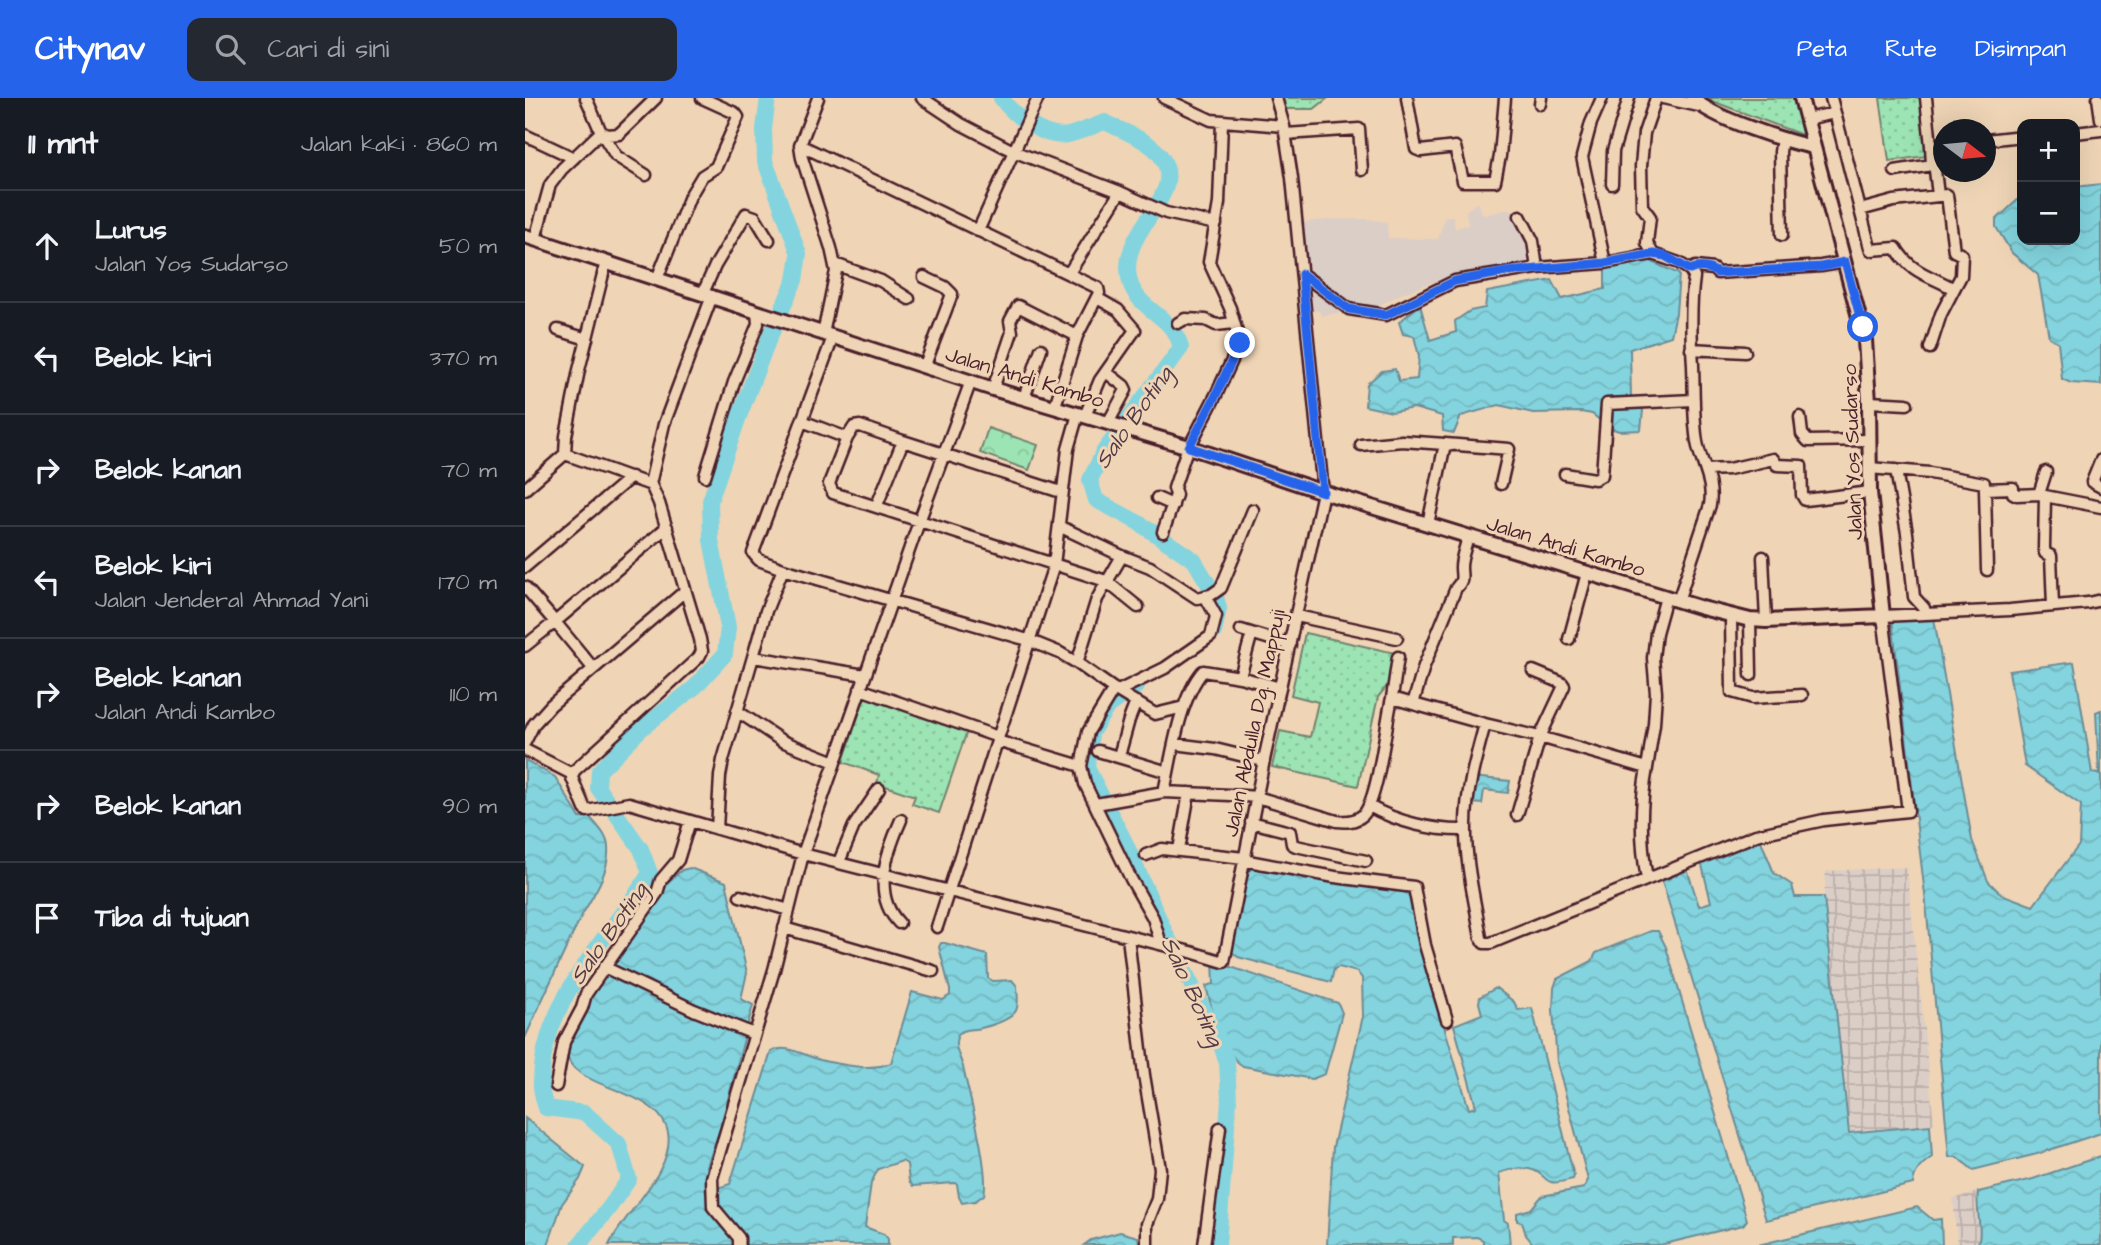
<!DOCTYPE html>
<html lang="id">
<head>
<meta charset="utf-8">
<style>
	:root { --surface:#171b24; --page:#242831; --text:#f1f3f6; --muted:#9ea1a6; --line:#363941; --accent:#2563eb }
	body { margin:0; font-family:"Architects Daughter",sans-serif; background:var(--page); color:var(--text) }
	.controls { position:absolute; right:21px; top:21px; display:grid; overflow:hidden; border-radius:14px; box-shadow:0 7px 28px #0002 }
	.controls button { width:63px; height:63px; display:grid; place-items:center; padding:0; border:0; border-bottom:2px solid var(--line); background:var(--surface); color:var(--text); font:35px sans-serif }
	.compass { position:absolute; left:1408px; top:21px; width:63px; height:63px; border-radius:50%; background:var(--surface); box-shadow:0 7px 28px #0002; rotate:106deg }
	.stop { position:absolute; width:21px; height:21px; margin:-16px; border:5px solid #2563eb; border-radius:50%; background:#fff }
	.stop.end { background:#2563eb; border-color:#fff; box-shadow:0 2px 7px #0008 }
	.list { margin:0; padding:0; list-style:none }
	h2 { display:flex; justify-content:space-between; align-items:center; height:91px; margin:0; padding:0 28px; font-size:30px }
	h2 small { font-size:23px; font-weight:400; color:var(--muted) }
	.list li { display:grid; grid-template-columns:46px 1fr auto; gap:21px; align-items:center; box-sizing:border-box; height:112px; padding:0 28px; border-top:2px solid var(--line) }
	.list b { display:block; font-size:26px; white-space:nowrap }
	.list p { margin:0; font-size:23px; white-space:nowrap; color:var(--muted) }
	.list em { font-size:23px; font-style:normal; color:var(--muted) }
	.icon { flex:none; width:38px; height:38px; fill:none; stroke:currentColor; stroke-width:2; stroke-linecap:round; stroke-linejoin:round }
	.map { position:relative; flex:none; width:1576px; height:1147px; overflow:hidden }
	header { display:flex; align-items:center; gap:42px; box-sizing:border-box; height:98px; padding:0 35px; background:var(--accent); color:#fff }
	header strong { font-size:33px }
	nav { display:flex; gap:38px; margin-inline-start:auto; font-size:24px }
	.search { width:490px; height:63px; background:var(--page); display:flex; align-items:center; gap:18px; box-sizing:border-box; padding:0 24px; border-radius:14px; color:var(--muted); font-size:26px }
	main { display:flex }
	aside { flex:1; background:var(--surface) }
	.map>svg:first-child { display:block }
	.built { fill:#dbcec6 }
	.industrial { fill:url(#industrial-grid) }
	.green { fill:url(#green-dots); stroke:#73826f; stroke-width:2 }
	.forest { fill:url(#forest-crowns); stroke:#73826f; stroke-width:2 }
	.water { fill:url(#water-waves); stroke:#6c8c96; stroke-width:2 }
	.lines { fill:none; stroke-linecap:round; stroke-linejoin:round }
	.river { stroke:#83d4de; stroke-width:16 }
	.street-casing { stroke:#4a1f2b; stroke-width:15 }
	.secondary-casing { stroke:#4a1f2b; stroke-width:18 }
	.street { stroke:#efd5b6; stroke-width:10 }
	.secondary { stroke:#efd5b6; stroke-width:12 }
	.route { stroke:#2563eb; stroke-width:9 }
	.labels { text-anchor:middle; stroke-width:6; stroke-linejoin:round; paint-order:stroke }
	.street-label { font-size:21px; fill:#4a1f2b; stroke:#efd5b6 }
	.water-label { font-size:23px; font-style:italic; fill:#533a46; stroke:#efd5b6 }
</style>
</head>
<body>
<header>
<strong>Citynav</strong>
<div class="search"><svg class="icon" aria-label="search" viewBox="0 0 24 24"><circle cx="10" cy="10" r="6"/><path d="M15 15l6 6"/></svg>Cari di sini</div>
<nav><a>Peta</a><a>Rute</a><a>Disimpan</a></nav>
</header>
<main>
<aside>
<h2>11 mnt<small>Jalan kaki · 860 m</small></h2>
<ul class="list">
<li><svg class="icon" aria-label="ahead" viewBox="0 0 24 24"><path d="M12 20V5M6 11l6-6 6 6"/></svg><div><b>Lurus</b><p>Jalan Yos Sudarso</p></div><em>50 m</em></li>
<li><svg class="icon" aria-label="left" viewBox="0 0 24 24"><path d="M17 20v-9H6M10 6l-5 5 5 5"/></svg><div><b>Belok kiri</b></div><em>370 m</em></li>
<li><svg class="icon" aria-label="right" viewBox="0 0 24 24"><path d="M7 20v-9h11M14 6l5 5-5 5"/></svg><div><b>Belok kanan</b></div><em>70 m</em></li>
<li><svg class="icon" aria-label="left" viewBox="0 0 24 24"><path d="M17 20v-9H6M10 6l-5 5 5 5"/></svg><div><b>Belok kiri</b><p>Jalan Jenderal Ahmad Yani</p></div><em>170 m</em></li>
<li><svg class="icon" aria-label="right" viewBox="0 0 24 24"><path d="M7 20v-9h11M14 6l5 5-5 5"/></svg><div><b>Belok kanan</b><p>Jalan Andi Kambo</p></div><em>110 m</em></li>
<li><svg class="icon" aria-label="right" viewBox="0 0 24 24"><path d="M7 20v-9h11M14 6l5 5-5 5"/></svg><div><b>Belok kanan</b></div><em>90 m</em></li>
<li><svg class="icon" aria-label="arrive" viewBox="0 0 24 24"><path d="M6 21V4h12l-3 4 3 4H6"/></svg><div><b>Tiba di tujuan</b></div></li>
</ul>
</aside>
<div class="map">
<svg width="1576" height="1147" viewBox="0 0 1576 1147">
	<defs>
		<pattern id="industrial-grid" width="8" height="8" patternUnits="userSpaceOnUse" patternTransform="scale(1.75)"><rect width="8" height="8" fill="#dbcec6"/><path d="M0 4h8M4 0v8" fill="none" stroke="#bdb0aa"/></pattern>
		<pattern id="green-dots" width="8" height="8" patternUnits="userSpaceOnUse" patternTransform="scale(1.75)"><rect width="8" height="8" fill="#9ce4b3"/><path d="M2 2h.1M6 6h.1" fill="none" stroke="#88c39a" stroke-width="1.8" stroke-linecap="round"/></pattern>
		<pattern id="forest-crowns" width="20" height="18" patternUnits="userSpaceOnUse" patternTransform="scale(1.75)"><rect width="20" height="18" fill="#9ce4b3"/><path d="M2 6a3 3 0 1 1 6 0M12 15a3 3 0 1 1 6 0" fill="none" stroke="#88c39a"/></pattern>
		<pattern id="water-waves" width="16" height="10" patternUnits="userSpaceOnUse" patternTransform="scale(1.75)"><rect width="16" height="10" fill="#83d4de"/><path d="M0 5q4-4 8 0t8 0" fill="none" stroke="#73b6bf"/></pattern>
	</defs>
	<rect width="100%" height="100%" fill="#efd5b6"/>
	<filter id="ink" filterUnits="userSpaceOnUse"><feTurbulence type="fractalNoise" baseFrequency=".0143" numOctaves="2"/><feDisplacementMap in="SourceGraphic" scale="14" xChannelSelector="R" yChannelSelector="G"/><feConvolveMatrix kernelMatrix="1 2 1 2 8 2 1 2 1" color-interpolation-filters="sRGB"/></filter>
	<g filter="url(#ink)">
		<path class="built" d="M952,104L958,117L984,111L1003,118L1021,162L936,174L878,195L851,209L797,218L794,213H784L778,124L811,121H842L862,124L863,140L913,141L920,118H928L930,130L943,127L941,113Z"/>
		<path class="industrial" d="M1382,769L1409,1026L1324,1036L1299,799L1301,773Z
			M1453,1094L1450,1107L1456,1141L1454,1145L1427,1147L1432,1144L1428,1101Z"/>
		<path class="green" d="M754,0H803L789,11H757Z
			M1179,0H1272L1280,38Z
			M1355,0H1397L1402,58L1364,63Z
			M780,535L870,555L862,588L853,599L833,688L747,669L755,633L785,639L793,604L766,597Z
			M341,595L443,630L414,715L387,706L390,698L352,685L354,677L318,664Z"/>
		<path class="forest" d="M463,330L513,347L504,372L455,355Z"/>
		<path class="water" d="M1576,86V287L1546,285L1537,281L1533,244L1524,239L1513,177L1487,155L1471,129V122L1497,98V142H1550V89Z
			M1121,161L1154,176L1151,215L1146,238L1105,251L1106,299L1118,312L1116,332L1094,333L1085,330L1067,316L1056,314L1008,315L974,307L936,318L929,335L918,333L917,318L889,310L867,314L840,308L842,286L857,273L870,271L874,283L892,281L894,258L889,238L878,236L874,224L895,207L905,242L931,234L930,223L945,213L960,210L962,194L1027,182L1037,201L1080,191V171Z
			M1409,520L1447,742L1463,783L1476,796L1508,808L1554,747L1556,707L1500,668L1484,573L1549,564L1567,675L1574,676L1571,614L1576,612V1035L1512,1056L1448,1072L1432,1059H1424L1401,805L1367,522Z
			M0,662L30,679L55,720L64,718C72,728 83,737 83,750C85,775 66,800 55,821C36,860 18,900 0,940Z
			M947,679L985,683L983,695L959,692L957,706L947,705Z
			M1234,738L1249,775L1267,787L1270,799H1299L1324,1035L1405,1027L1407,1059C1397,1066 1389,1073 1388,1086L1241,1122L1137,783L1162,771L1174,808L1186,804L1176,763Z
			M728,767L880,790L884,793L899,861L944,1011L951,1009L929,927L957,916L954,905L955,899L971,890L989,904L993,912L1007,910L1049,1078L1048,1081C1042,1082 1032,1086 1026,1084C1021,1083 1017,1076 1012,1074C1000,1067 986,1071 974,1075L979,1122L983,1125L985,1147H958V1142L952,1139L928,1140V1147H802L808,1049L838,918L837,880L832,874L814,869L809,871L806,884L713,859L707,854L706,848L720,780Z
			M165,770L201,784L222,875L216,901L228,907L196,1028L182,1068L184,1093L205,1086L246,954C261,944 283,960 299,963C320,967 346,973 366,965L387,894L418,902L425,897V892L414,849L416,845H420L462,857L463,880L468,883L487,882L492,888C492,895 495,908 490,914C485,922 465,928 456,930C446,933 433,928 431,944C430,952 436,961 438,969C444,998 465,1072 459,1097L450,1103L437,1105L434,1099L432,1086L429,1085L388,1088L384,1083L382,1066L377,1063L353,1071L346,1085L340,1129L359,1136L363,1141V1147H84C99,1115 150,1072 143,1035C134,987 40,993 42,952L61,908L122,815L143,784L157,772Z
			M1126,833H1133L1141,849L1222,1122L1218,1127L1135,1147H1009L1001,1137L997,1124L992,1123V1115L1006,1111L1017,1098L1059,1090L1063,1082L1032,964L1028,912L1029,890L1032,881L1067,863L1071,855Z
			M688,863L813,905L817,915L800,976L787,981L718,968C700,959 685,907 681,888L689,886Z
			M0,1020L60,1069L55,1081L37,1106L23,1147H0Z
			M1576,1058V1147H1452C1459,1136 1450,1111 1453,1094L1508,1081Z
			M1392,1109L1408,1122L1416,1121L1417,1147H1233Z
			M595,1134L613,1139L614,1147H559L566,1142Z"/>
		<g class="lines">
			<path class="river" d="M476,0C489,18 520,42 543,37C555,34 568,28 580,24C597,33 624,42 635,57C666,99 590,131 605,184C614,214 649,217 656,250L579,353L565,382L571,402L614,425L669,462L691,499L694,510L689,534
				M612,588L583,608L566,635L562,670L600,744L640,834L692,937L702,964L704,1002L693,1147
				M54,1147L84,1110L104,1081L94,1046L60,1015L21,1010C19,1002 15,992 16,984C18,900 84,841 125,775L116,751L73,690L74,673L116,631L170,589L200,556L203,529L186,442L185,403L213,321L243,243L270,182L274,156L240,63L239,31L243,0"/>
			<g class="street-casing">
				<path id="street" d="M293,0L275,47L277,60L306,150L311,173L298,236
					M397,0L436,26L488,53L595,94L544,175
					M639,0L686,22L759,28
					M882,0L891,51L896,53L930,49L938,83H970L975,58L980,0
					M1077,0L1066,25L1057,59L1080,165
					M1138,0L1174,8
					M1306,0L1310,15
					M1401,0L1406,48L1419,46
					M1573,0L1576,21
					M1015,6L1016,0
					M1281,21L1310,15L1345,150L1346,152L1371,150C1387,176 1405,177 1429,191L1436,178L1437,157L1429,153L1422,97L1369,103L1335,112
					M1550,35L1576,32
					M761,36L834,31L837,72
					M0,37L49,60
					M1257,40L1255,54L1257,137
					M1461,42L1497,38
					M275,47L573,190L574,195L552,238L530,308
					M1409,64L1413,97
					M1370,73L1407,67L1406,48
					M121,77L91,58L76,34L82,37L94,36L131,0
					M1087,86L1088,53L1104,0
					M595,94L641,115L691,126
					M995,118L1008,143L1012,170
					M453,133L513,0
					M10,141L25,87L37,71L76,34L61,0
					M1128,156L1122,145L1125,119L1117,108L1116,68L1119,35L1131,0
					M81,164L54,272L41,338L40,356L126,387L134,405L175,541L177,553L174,559L49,673L47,680L60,711L62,713L104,705L278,756L666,854L699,864L739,662L798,394L767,80L759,28L751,0
					M310,166L356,183L384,201
					M1165,172L1171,169L1188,171L1192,175L1296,168L1320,164
					M777,176L824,211L861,217L930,183L1012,170L1080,165L1128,156L1154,165L1165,172L1169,179C1165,208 1166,238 1168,267C1169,293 1168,318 1172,344C1176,366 1189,384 1185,407L1153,503
					M399,179L420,189L427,196L400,267
					M132,181L165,98L177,78L191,69L213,19L210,15L177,0
					M178,195L190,168L221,116L230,119L244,142
					M653,225L660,221L681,222L691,227L709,225
					M33,232L62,241
					M1405,250L1416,216L1429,191
					M1166,251L1220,254
					M581,274L599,288L601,292L583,325
					M468,291L487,234L485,223L493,208L552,238
					M499,300L516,251
					M1344,304L1382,306
					M560,318L575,282L610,232L593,212L572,200
					M1275,319L1277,336L1283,343L1344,342
					M277,323L322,340L304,386L308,395L581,483L613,509
					M322,340L329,329L335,328L378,343
					M836,347L877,343L920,346
					M1576,362L1567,384L1576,389
					M1344,370L1405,375L1459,385L1460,391L1488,390V395L1492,397L1514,396
					M1181,372L1204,371L1248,361L1252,367L1276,368L1277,397L1280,402L1345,394
					M1371,372L1382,435L1389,499L1399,510L1400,515
					M1521,374L1514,396L1520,398L1519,450L1520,455L1526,458L1528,508
					M1040,376L1070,381L1077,377L1082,306L1169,302
					M180,378L209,284L233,226L232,214
					M125,386L139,326L187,198
					M0,391L40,356
					M1460,391L1462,472
					M1520,398L1576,409
					M632,400L648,407
					M352,407L378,343L536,394
					M903,426L920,346L984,351L976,386
					M534,428L597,458L625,469L672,500L686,497L696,490L728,412
					M638,434L651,397L649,390L660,357L691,297L715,245L705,210L684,164L694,105L697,24
					M1238,459L1241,523
					M0,469L106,379
					M258,471L234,462L228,455L308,239
					M0,489L30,524L142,429
					M1141,499L1131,535L1128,560L1131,595L1129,626L1122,670L1015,639L960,626C951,659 941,693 941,727C940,765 950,803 956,840L959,845H966L1231,737L1299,722L1383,713L1358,518L1485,512L1563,505L1576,502
					M772,518L872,540
					M1206,518L1207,594L1228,600L1277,597
					M1225,522L1226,577
					M716,532L765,547
					M1044,541L1062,475
					M0,548L30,524L68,570
					M552,565L589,591L630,616L659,609
					M340,577L228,559L241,513L258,471L503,542L535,555L552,565L572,501L597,458
					M715,579L755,590
					M335,591L473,639
					M589,591L563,634L556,668L560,686L606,781L628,820L636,846
					M593,593L640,570L686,538L691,518L680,498
					M867,600L873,559
					M888,606L899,568L931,490C939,482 936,479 936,469C936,459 941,448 943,439
					M212,613L257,643L310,664
					M472,643L556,668
					M0,644L9,626L26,607L160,493
					M650,646L690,651L739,663
					M0,652L47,676
					M573,653L643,674
					M594,658L604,622L611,604
					M639,694C647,658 654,601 678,573L715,579L725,542
					M571,706L639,694L705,697L732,699L812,723C821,724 830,724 838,717C853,703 861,624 867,600L960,626
					M844,708C872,724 909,733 941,732
					M992,717L1015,639L1039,588L1037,585L1008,573
					M726,724L765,734L767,746L771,748L841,763
					M192,731L195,678L198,662L228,559
					M654,752L664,695
					M621,757L637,751L719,760
					M718,762L810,779L889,789L900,847L922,922
					M314,764L329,728L354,691
					M1122,781C1115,743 1115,707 1122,670
					M215,798L264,812
					M374,825C346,796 362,754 376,722
					M412,829L529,467L543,351L553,316
					M259,830L408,873
					M603,839L619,977L635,1071L632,1101L622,1126V1147
					M79,869L169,912L229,936
					M31,988L39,944L57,910L61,896L132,795L136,782L153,762L165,723
					M214,1147V1140L188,1109L187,1080L249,872L278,756L395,421L446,283
					M679,1147L695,1030"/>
			</g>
			<g class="secondary-casing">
				<path id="secondary" d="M1168,0C1185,20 1261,43 1288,49
					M0,138L468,291L664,349L798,394L1177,510L1225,522L1241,523L1358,518L1345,394L1344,304L1340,242L1276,0"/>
			</g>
			<use href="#street" class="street"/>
			<use href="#secondary" class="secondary"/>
		</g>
	</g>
	<g class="lines" filter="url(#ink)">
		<path class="route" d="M715,245L691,297L664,349L798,394L777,176L824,211L861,217L930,183L981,174L1080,165L1128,156L1140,158L1165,172C1174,167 1186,170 1192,175L1296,169L1320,164L1338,229"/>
	</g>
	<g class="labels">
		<g class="street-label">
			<text transform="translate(500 279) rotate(17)" y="7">Jalan Andi Kambo</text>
			<text transform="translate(1327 354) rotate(-92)" y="7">Jalan Yos Sudarso</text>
			<text transform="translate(1041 448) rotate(17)" y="7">Jalan Andi Kambo</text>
			<text transform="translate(729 625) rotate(-78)" y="7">Jalan Abdulla Dg. Mappuji</text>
		</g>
		<g class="water-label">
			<text transform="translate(608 319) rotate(-55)" y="8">Salo Boting</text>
			<text transform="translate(83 835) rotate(-55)" y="8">Salo Boting</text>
			<text transform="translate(668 893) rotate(65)" y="8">Salo Boting</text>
		</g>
	</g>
</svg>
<div class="controls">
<button>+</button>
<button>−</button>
</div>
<svg class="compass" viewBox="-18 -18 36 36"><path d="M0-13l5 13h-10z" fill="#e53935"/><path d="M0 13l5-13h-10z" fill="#9ea1a6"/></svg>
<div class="stop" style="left:1338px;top:229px"></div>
<div class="stop end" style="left:715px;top:245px"></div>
</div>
</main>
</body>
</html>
